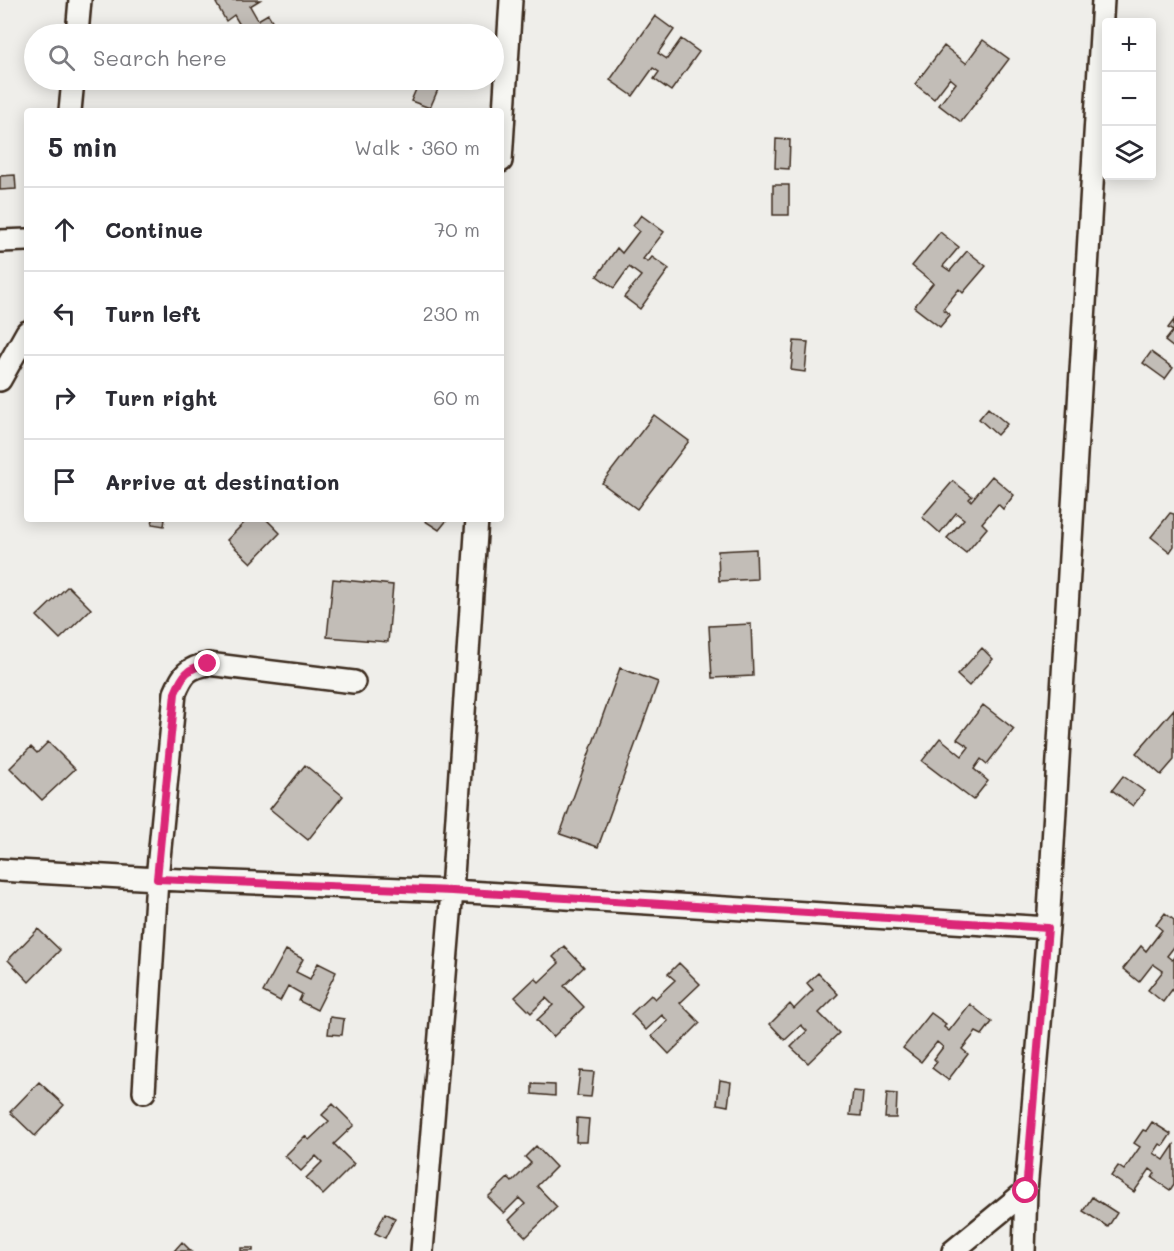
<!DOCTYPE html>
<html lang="en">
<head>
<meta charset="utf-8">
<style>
	:root { --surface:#fff; --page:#f2f2f3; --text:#2b2b33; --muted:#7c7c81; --line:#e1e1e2 }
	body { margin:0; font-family:Mali,sans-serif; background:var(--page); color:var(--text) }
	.controls { position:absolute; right:18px; top:18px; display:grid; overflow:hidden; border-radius:6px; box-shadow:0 3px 15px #0003 }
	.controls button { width:54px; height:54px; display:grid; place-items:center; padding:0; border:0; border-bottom:2px solid var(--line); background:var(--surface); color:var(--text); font:30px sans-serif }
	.stop { position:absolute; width:18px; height:18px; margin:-14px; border:4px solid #db2777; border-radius:50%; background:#fff }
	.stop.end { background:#db2777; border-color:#fff; box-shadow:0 2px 6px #0008 }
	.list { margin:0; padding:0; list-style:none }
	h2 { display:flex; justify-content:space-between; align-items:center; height:78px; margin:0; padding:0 24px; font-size:26px }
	h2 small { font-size:20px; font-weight:400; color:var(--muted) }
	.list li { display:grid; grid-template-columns:39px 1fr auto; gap:18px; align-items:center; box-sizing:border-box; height:84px; padding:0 24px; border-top:2px solid var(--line) }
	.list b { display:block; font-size:22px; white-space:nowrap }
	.list em { font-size:20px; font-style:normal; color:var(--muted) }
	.icon { flex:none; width:33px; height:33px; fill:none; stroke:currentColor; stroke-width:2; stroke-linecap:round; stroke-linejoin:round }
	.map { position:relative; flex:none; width:1174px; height:1251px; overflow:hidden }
	.search { position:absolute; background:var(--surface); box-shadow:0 3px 15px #0003; left:24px; top:24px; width:480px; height:66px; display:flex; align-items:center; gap:15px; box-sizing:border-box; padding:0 21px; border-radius:33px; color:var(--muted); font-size:22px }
	.panel { position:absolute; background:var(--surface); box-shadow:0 3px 15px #0003; left:24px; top:108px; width:480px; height:414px; border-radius:6px }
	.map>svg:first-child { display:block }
	.building { fill:#c2bdb7; stroke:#3b2a1e; stroke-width:1.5 }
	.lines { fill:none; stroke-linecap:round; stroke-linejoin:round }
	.street-casing { stroke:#3b2a1e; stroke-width:26 }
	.street { stroke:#f6f6f2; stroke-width:21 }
	.route { stroke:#db2777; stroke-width:8 }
</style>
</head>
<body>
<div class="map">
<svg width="1174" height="1251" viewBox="0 0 1174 1251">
	<rect width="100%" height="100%" fill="#efeeea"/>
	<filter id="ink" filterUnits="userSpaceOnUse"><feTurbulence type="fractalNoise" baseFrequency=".0167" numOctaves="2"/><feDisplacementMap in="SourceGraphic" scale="12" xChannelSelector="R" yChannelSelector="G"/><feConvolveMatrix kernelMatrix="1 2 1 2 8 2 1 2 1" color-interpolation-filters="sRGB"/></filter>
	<g filter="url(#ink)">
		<path class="building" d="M221,0H260L250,6L258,20L268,14L279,32L274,34H236L243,30L234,15L226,21L216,3Z
			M655,16L674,30L658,53L667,59L681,39L699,52L671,91L654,79L659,72L653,68L633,96L610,80Z
			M983,40L1009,59L961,122L939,105L956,83L950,78L934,99L915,84L944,46L966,63Z
			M420,80H442L430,108L411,101Z
			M776,139L790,140L789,169L775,168Z
			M15,175L16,189L0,190V176Z
			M773,185H789V215H773Z
			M641,215L664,232L643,259L648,262L652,257L669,269L640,309L624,297L641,276L629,267L614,288L597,276L617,248L622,253L639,231L633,226Z
			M940,232L959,247L943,266L950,271L967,251L986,266L963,293L959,289L943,309L950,315L940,327L914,307L933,283L912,266Z
			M1174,320V348L1165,341L1173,331L1168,328Z
			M794,341L808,342L805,372L791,370Z
			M1151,352L1173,368L1165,379L1143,363Z
			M988,408L1007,424L997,435L979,419Z
			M654,415L689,441L637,509L602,483Z
			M992,476L1014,495L1003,509L998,504L982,523L987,528L966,553L947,538L964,519L956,513L940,533L922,517L953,481L972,496L969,499L971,501Z
			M1170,513L1174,514V546L1170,552L1151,537Z
			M153,519H165L164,526L152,524Z
			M248,519H266L280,533L251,563L227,540Z
			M426,519H448L439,530L425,521Z
			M756,549L757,579L719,581L718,551Z
			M333,579L393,585L388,642L327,637Z
			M68,586L91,609L60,639L37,616Z
			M751,624L753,676L712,678L709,626Z
			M982,648L993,659L969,686L957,675Z
			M620,668L658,682L598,847L560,834Z
			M983,705L1014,729L987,764L981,759L974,769L988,781L973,800L922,761L940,738L962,756L969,747L957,739Z
			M1174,709V760L1161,775L1136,753Z
			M48,742L75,769L42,800L10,768L31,747L37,753Z
			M305,765L343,796L308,840L270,809Z
			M1123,776L1144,791L1133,806L1112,790Z
			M1165,913L1174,920V947L1167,956L1172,960L1174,957V987L1163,1002L1148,990L1163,971L1153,964L1139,982L1123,969L1141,946L1146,951L1162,930L1156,925Z
			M38,929L60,950L29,982L8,960Z
			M564,946L584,967L564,986L584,1007L553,1037L537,1020L553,1005L546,998L531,1013L515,997L535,978L539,982L559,963L553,957Z
			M286,950L303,959L296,972L310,979L318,963L336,972L317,1010L299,1001L302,994L288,986L280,1001L263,992Z
			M679,963L700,984L680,1003L700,1023L669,1054L652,1036L668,1021L662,1015L646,1030L631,1014L651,995L655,999L675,980L668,974Z
			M818,973L838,994L819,1013L839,1033L808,1063L791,1047L807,1031L801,1025L785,1040L770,1024L790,1004L794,1009L813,990L807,983Z
			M970,1004L992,1022L982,1035L976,1032L962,1049L968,1054L948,1080L932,1068L937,1062L934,1059L943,1047L937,1042L921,1062L903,1048L931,1013L946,1024L944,1027L949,1031Z
			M330,1017L344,1019L342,1035L328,1034Z
			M580,1071L594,1072L591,1097L577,1096Z
			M720,1080L731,1082L728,1106L717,1104Z
			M39,1082L64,1105L35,1136L10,1112Z
			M532,1084L555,1085V1096L532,1094Z
			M853,1091L863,1092L861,1116L850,1115Z
			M887,1093L897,1094L896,1118H885Z
			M333,1104L354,1125L334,1144L354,1164L323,1195L306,1178L322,1162L316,1156L301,1171L285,1156L305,1136L309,1140L329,1121L322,1115Z
			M577,1118L589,1119L587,1142H576Z
			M1152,1122L1171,1134L1163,1146L1160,1144L1154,1153L1164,1160L1174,1145V1184L1170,1190L1152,1178L1155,1173L1150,1169L1134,1192L1111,1176L1118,1166L1124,1170L1140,1147L1134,1143L1143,1130L1146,1131Z
			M536,1146L556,1167L537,1186L557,1207L526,1237L509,1220L525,1204L519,1198L504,1213L488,1197L508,1178L512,1182L531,1163L525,1157Z
			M1092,1197L1117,1213L1108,1227L1083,1211Z
			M385,1213L395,1218L385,1238L375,1233Z
			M182,1242L191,1251H174Z
			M241,1248H253V1251H241Z"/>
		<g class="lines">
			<g class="street-casing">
				<path id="street" d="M77,34L80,0
					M70,111L73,80
					M501,161L511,0
					M0,241L27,240
					M0,380L27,332
					M0,870L157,879L452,891L1048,928
					M144,1092L157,879L175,693C183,674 187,668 208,664L354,682
					M422,1251L452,891L477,519
					M953,1251L1026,1191
					M1024,1251L1026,1191L1048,928L1103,0"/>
			</g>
			<use href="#street" class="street"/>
		</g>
	</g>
	<g class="lines" filter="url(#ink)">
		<path class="route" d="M208,664C187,668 183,674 175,693L157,879L452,891L1048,928L1026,1191"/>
	</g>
</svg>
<div class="controls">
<button>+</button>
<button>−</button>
<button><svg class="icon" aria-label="layers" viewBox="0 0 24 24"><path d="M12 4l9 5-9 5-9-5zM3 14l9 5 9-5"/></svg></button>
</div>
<div class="stop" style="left:1026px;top:1191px"></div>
<div class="stop end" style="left:208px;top:664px"></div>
<div class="search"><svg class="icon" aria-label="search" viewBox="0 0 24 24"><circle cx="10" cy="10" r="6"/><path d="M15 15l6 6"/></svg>Search here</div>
<section class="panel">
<h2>5 min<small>Walk · 360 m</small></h2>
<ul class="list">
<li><svg class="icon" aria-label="ahead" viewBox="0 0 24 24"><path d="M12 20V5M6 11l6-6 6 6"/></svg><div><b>Continue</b></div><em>70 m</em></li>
<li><svg class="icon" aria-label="left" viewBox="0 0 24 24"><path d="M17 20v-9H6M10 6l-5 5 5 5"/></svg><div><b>Turn left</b></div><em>230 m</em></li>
<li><svg class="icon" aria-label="right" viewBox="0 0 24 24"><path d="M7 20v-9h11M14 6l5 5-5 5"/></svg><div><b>Turn right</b></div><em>60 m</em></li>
<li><svg class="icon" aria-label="arrive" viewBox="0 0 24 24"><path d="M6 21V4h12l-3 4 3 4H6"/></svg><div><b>Arrive at destination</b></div></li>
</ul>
</section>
</div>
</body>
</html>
